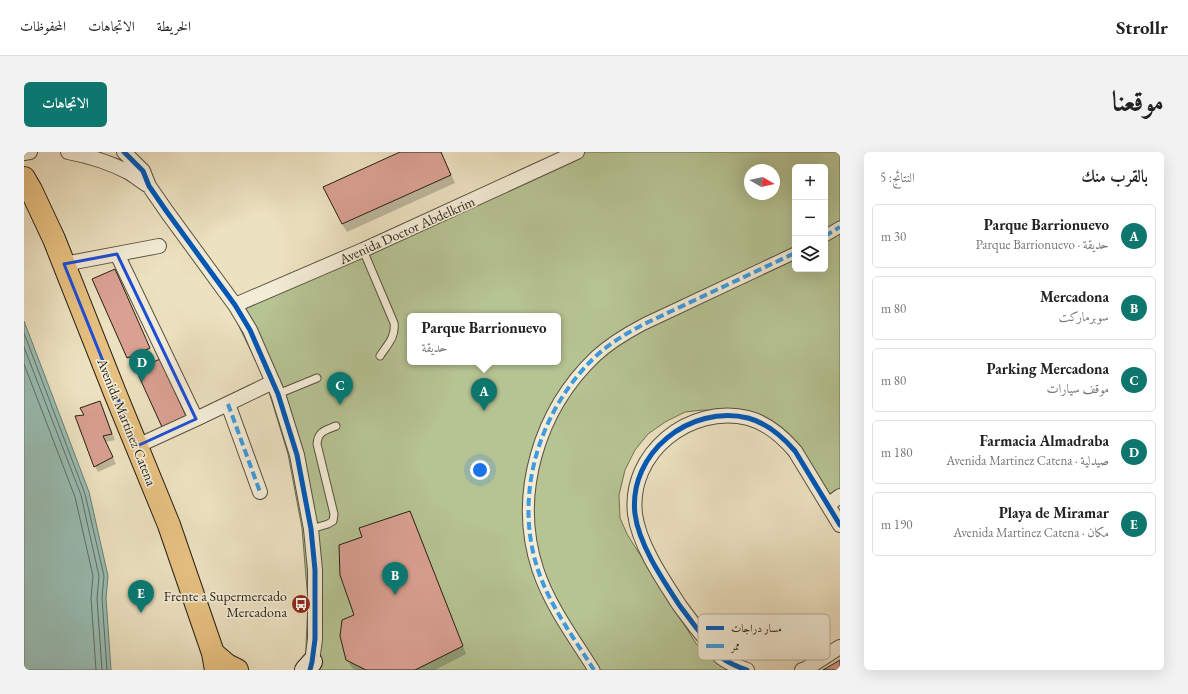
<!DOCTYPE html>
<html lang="ar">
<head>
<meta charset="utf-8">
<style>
	:root { --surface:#fff; --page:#f2f2f2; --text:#222; --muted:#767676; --line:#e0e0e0; --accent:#0f766e }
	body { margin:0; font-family:"EB Garamond",Amiri,serif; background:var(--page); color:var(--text); direction:rtl }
	.controls { position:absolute; right:12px; top:12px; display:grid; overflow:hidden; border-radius:6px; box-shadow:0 4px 16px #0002 }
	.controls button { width:36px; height:36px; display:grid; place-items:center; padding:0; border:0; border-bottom:1px solid var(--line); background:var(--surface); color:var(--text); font:20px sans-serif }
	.compass { position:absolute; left:720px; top:12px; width:36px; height:36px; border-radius:50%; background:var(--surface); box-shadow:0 4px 16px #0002; rotate:99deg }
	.you { position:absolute; left:456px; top:318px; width:14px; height:14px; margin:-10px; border:3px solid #fff; border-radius:50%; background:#1a73e8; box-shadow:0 0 0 6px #1a73e833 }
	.badge { display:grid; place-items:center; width:26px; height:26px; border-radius:50%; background:var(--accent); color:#fff; font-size:13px; font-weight:700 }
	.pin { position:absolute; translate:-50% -33px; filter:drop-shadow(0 1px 2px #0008) }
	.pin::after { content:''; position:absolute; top:21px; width:14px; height:12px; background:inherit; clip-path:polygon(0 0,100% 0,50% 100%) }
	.popup { position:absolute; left:383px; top:161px; width:154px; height:52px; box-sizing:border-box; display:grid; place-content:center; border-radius:6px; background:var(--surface); filter:drop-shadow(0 1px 3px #0005); font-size:13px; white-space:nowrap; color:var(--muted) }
	.popup b { font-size:15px; color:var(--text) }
	.popup::after { content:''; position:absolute; left:50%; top:100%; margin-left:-8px; border:8px solid transparent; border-top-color:var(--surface) }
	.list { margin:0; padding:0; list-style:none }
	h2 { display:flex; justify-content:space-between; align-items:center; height:52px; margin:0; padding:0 16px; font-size:17px }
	h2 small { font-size:13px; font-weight:400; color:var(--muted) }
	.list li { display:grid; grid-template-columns:26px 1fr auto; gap:12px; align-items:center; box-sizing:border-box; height:64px; margin:0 8px 8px; padding:0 8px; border:1px solid var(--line); border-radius:6px }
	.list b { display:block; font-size:15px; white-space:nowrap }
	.list p { margin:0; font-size:13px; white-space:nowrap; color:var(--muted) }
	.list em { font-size:13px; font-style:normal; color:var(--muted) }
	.icon { flex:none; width:22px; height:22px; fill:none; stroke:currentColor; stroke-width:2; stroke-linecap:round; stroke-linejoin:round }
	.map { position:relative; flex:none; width:816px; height:518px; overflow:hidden; direction:ltr; border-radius:6px }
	header { display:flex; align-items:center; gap:24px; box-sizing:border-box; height:56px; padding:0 20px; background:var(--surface); border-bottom:1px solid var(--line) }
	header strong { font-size:19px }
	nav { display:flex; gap:22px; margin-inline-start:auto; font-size:14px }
	.intro { display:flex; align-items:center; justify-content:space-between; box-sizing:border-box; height:96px; padding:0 24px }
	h1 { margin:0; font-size:28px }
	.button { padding:10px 18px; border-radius:6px; background:var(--accent); color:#fff; font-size:14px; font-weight:700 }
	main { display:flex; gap:24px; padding:0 24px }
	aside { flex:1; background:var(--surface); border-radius:6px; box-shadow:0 4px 16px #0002 }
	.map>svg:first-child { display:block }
	.green { fill:#b6c393; stroke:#6e7154; fill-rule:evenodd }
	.water { fill:#99bdb3; stroke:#6b7e74 }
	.shadow { fill:#0003 }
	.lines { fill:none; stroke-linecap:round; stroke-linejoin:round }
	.shore { stroke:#606e64; stroke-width:1 }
	.building { fill:#daa092; stroke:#271f15 }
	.service-casing { stroke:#585040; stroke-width:9 }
	.pedestrian-casing { stroke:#585040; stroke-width:13 }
	.minor-casing { stroke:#585040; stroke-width:16 }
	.secondary-casing { stroke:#271f15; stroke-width:22 }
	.trunk-casing { stroke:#271f15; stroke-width:24 }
	.service { stroke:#f3ecd6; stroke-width:7 }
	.pedestrian { stroke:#f3ecd6; stroke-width:11 }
	.minor { stroke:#f3ecd6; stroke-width:14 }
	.secondary { stroke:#f3ecd6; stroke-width:20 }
	.trunk { stroke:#e6c080; stroke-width:22 }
	.quiet { stroke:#3d9bdf; stroke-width:4; stroke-dasharray:8 4; stroke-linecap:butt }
	.cycleway-casing { stroke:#f3ecd6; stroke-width:8 }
	.cycleway { stroke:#0057b8; stroke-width:5 }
	.marked { fill:none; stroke:#1d4ed8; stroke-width:3; stroke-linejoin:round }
	.labels { text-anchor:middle; stroke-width:3.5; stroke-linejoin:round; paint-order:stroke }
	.street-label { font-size:14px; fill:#271f15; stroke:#f3ecd6 }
	.poi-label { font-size:14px; fill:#271f15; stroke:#f3ecd6; text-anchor:end }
	.key { fill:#f3ecd6; stroke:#b6ae9c; stroke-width:1 }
	.key-label { font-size:11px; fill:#271f15 }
</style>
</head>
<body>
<header>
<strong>Strollr</strong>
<nav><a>الخريطة</a><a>الاتجاهات</a><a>المحفوظات</a></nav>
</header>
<div class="intro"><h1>موقعنا</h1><a class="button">الاتجاهات</a></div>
<main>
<aside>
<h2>بالقرب منك<small>النتائج: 5</small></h2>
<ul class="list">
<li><span class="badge">A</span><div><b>Parque Barrionuevo</b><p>حديقة · Parque Barrionuevo</p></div><em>30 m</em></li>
<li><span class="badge">B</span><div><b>Mercadona</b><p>سوبرماركت</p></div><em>80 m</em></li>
<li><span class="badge">C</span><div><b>Parking Mercadona</b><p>موقف سيارات</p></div><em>80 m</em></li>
<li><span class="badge">D</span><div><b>Farmacia Almadraba</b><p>صيدلية · Avenida Martinez Catena</p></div><em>180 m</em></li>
<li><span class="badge">E</span><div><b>Playa de Miramar</b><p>مكان · Avenida Martinez Catena</p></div><em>190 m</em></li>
</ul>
</aside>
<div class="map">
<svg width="816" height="518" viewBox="0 0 816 518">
	<rect width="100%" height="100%" fill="#ece1c0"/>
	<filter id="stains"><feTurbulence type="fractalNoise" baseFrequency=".005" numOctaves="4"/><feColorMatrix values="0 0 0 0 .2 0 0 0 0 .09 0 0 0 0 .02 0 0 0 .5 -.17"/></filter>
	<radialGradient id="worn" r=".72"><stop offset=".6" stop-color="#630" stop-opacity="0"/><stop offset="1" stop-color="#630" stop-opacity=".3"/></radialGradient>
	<path class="green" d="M554,0H816V340L798,351L776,318L755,290L737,273L702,258H679L661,260L641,270L624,282L611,298L601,318L595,343L596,366L603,382L673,493L698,513L713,518H281L284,449L278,376L264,302L242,230L207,158ZM771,15H801V117H771ZM726,18H750V42H726ZM386,164H534V210H386Z"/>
	<path class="water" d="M0,169L65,340L84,424L82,446L87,518H0Z"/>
	<path class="shadow" d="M379,0H417L431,31L323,80L318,72Z
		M94,124L128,202L107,211L104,205Z
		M75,250L79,256L91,288L82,290L92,312L74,320L71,314L61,264Z
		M386,360L390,368L442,502L411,518H333L328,516L323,507L332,463L339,386Z"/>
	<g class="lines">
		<path class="shore" d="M0,181L61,342L80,424L78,446L83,518
			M0,195L57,343L75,424L73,446L78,518
			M0,212L51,345L69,424L67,446L72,518"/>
	</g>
	<path class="building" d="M376,0H417L427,23L318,72L299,35Z
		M91,117L126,196L103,206L68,127Z
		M136,207L162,264L138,275L112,218Z
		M76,249L88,282L79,284L89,305L70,315L51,264L60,263L56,256Z
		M386,359L439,494L391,518H342L322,508L316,484L318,468L330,463L316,423L315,393L338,385L335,376Z
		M816,508V518H799Z"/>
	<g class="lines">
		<g class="service-casing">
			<path id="service" d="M339,98L370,171C372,185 363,193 356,204
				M254,242L293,226
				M287,377L304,372L309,369L310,362L293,292C294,279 302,278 312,274"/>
		</g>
		<g class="pedestrian-casing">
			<path id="pedestrian" d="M801,84L816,75
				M570,518C550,486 526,454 514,418C489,343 515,258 572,204C586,191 603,181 620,172L771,101"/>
		</g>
		<g class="minor-casing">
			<path id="minor" d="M44,0C65,4 85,10 104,20C111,24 118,30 125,34
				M100,0L119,19L125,34L143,60L211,153L226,178L254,242L273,303L287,377L291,418V487L288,510L286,518
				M0,1L6,0
				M93,102L172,267L113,294
				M40,112L135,94
				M211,153L339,98L553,0
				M204,252L236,340
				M172,267L249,230
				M804,353L816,344
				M723,518C714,515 705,511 698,506C694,503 691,499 688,495C677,482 666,468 656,454C639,428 615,393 611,362C604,301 666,252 724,266C743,271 758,284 771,299L816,373
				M778,518L782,517L816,495"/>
		</g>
		<g class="secondary-casing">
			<path id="secondary" d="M281,518L288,510"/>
		</g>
		<g class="trunk-casing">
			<path id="trunk" d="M0,26L7,38L30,87L91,241L145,373L189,501L192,518
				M189,501L203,513L213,518"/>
		</g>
		<use href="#service" class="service"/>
		<use href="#pedestrian" class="pedestrian"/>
		<use href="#minor" class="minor"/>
		<use href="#secondary" class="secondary"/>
		<use href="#trunk" class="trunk"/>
		<path class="quiet" d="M801,84L816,75
			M204,252L236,340
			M570,518C550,486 526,454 514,418C489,343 515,258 572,204C586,191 603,181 620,172L771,101"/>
		<g class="cycleway-casing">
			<path id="cycleway" d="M100,0L119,19L125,34L143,60L211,153L226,178L254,242L273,303L287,377L291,418V487L288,510L286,518
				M723,518C714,515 705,511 698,506C694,503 691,499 688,495C677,482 666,468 656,454C639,428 615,393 611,362C604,301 666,252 724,266C743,271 758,284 771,299L816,373"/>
		</g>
		<use href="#cycleway" class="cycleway"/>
	</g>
	<path class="marked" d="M93,102L172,267L113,294L40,112Z"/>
	<defs>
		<g id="bus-disc" transform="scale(1)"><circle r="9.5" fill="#8f2418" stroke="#f3ecd6"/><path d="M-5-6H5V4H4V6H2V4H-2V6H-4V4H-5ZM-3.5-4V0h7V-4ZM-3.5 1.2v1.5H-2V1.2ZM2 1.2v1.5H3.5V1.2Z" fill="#fff"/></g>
	</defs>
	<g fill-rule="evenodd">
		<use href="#bus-disc" x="277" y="452"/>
	</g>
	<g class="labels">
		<g class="street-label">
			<text transform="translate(383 78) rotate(-24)" y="5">Avenida Doctor Abdelkrim</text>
			<text transform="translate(103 270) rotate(68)" y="5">Avenida Martinez Catena</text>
		</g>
		<g class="poi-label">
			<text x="263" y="449">Frente a Supermercado<tspan x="263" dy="16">Mercadona</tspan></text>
		</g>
	</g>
	<rect x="674" y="462" width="132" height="46" rx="6" class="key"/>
	<rect x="682" y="474" width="18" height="4" fill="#0057b8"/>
	<rect x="682" y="492" width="18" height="4" fill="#3d9bdf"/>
	<g class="key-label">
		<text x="707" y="480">مسار دراجات</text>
		<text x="707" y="498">ممر</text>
	</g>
	<rect width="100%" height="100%" filter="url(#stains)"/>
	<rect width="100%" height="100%" fill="url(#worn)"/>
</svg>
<div class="controls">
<button>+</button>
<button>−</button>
<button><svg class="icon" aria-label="layers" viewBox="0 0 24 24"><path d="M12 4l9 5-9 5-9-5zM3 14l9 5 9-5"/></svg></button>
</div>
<svg class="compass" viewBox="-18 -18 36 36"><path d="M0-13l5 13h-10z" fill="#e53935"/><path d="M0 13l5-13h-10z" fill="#767676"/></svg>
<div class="you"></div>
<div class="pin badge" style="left:460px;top:259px">A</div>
<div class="popup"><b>Parque Barrionuevo</b>حديقة</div>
<div class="pin badge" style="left:371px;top:443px">B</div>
<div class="pin badge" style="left:316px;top:253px">C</div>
<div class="pin badge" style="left:118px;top:230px">D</div>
<div class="pin badge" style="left:117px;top:461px">E</div>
</div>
</main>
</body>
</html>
